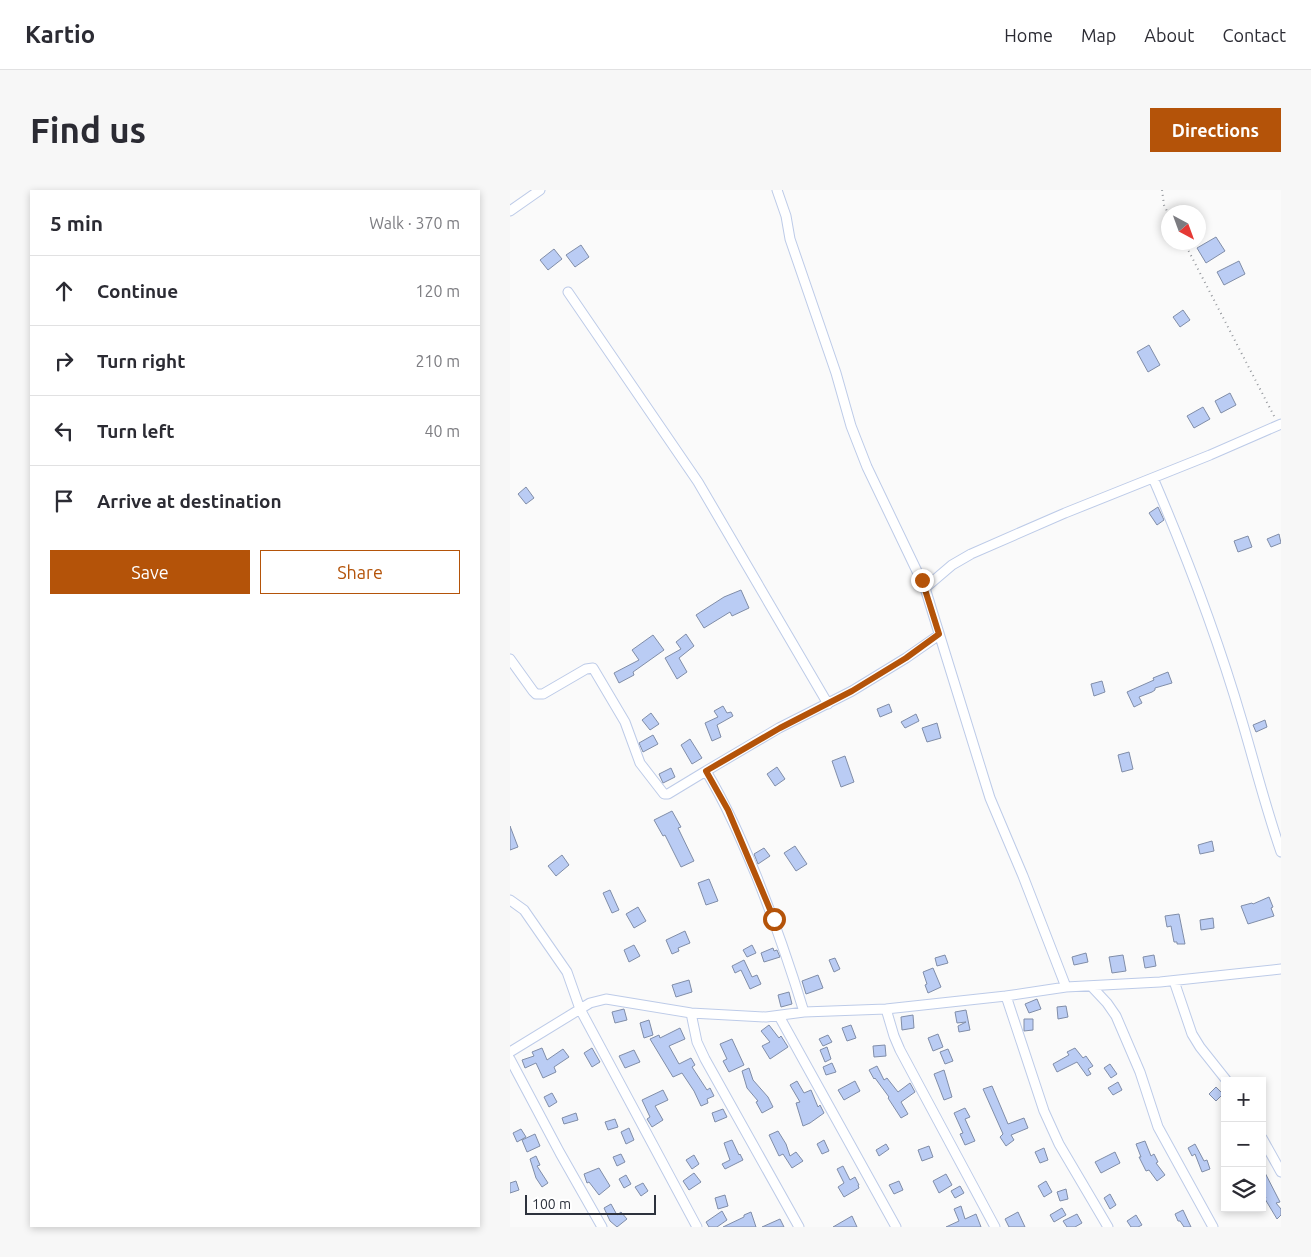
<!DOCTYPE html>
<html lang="en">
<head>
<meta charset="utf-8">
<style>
	:root { --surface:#fff; --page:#f7f7f7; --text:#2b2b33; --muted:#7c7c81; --line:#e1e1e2; --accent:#b45309 }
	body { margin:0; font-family:Ubuntu,sans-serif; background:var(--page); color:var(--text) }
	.controls { position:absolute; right:15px; bottom:15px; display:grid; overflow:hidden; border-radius:0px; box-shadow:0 2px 8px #0003 }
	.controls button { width:45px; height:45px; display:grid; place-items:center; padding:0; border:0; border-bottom:1px solid var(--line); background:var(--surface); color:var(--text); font:25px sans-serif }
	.compass { position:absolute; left:651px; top:15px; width:45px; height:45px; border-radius:50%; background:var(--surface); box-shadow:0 2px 8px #0003; rotate:139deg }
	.scale { position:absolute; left:15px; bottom:12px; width:131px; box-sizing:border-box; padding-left:5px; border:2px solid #2d323d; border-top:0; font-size:14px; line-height:18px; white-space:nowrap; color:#2d323d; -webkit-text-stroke:4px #fff; paint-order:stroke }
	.stop { position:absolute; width:15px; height:15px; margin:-11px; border:4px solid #b45309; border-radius:50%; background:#fff }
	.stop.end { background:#b45309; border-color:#fff; box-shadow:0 1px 5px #0008 }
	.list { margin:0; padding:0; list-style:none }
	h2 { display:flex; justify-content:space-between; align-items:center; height:65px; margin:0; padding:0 20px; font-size:21px }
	h2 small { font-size:16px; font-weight:400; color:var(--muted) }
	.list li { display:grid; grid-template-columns:32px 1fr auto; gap:15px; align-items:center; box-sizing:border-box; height:70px; padding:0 20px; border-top:1px solid var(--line) }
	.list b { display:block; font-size:19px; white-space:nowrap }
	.list em { font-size:16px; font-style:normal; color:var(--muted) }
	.actions { display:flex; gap:10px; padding:15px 20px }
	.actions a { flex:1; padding:11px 0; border:1px solid var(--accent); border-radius:0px; text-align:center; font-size:18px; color:var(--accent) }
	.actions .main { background:var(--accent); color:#fff }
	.icon { flex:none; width:28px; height:28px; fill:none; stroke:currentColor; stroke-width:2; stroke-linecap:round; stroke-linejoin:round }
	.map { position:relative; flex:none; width:771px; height:1037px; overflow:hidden; border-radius:0px }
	header { display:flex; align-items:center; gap:30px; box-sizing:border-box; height:70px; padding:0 25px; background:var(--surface); border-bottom:1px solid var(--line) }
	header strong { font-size:24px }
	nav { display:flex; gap:28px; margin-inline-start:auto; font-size:18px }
	.intro { display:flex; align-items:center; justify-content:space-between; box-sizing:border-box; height:120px; padding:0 30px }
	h1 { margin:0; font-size:35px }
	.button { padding:12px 22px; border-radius:0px; background:var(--accent); color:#fff; font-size:18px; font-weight:700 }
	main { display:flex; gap:30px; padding:0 30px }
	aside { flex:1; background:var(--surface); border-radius:0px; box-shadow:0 2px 8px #0003 }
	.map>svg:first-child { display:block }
	.building { fill:#baccf4; stroke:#808da8 }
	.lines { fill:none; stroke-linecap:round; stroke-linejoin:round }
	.street-casing { stroke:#bdcbe8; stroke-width:11 }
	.path { stroke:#95989d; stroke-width:2; stroke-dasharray:1 4; stroke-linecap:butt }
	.street { stroke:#fff; stroke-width:9 }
	.route { stroke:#b45309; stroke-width:6 }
</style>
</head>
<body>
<header>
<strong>Kartio</strong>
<nav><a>Home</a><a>Map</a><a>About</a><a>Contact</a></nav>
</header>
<div class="intro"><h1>Find us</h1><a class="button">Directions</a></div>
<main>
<aside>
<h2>5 min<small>Walk · 370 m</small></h2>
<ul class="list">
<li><svg class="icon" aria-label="ahead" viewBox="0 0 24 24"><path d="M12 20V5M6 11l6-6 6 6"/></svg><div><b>Continue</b></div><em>120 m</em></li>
<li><svg class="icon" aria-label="right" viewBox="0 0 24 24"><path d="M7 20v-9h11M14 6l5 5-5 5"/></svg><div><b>Turn right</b></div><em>210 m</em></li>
<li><svg class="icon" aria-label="left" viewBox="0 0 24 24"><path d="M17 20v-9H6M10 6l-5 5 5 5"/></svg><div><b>Turn left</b></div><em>40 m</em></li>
<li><svg class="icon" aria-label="arrive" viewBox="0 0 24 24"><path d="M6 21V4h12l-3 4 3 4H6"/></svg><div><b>Arrive at destination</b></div></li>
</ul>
<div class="actions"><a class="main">Save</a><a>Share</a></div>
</aside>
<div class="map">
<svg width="771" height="1037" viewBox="0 0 771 1037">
	<rect width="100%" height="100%" fill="#fafafa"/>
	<path class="building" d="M706,47L715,61L696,73L687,58Z
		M71,55L79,67L65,77L56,65Z
		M44,59L52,69L38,80L30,70Z
		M729,71L735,84L714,95L707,82Z
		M673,120L680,130L670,137L663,127Z
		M639,155L650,175L638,182L627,162Z
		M720,203L726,215L711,223L705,211Z
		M693,217L700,229L684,238L677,226Z
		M16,297L24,308L16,314L8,304Z
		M648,317L654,330L647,335L639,323Z
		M769,344L771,353L761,357L757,349Z
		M738,346L742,357L728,362L724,351Z
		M231,400L239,418L222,426L220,422L194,438L186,425L214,407Z
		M176,444L184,456L169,468L177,482L167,489L155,468L171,459L166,452Z
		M143,445L154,460L123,482L124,485L109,493L104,483L129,470L122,460Z
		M658,482L662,493L645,498V500L642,502L629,507L632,513L624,517L617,502L644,490L643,488Z
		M592,491L595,502L584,506L581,494Z
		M379,514L382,522L370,527L367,519Z
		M213,516L217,523L221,522L223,526L207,535L211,547L202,551L195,533L208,527L204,521Z
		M141,523L149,534L140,540L132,530Z
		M406,524L409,531L395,538L391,532Z
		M755,530L757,537L746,542L743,535Z
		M427,533L431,548L417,552L412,538Z
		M143,545L148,554L133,562L129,553Z
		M180,549L192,568L182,574L171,555Z
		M619,562L623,579L612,582L608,565Z
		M335,566L344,592L331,597L322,571Z
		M267,577L275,589L265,596L257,584Z
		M161,578L165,587L153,593L149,584Z
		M162,621L171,637L168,638L184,671L171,677L155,645L153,646L144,630Z
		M0,636L8,657L0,660Z
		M702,651L704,661L690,664L688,655Z
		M285,656L297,674L286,681L274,663Z
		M254,658L260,666L248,674L244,664Z
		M52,665L59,675L46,686L38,676Z
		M199,689L208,711L196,715L188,693Z
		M100,700L109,720L102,723L93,703Z
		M759,707L763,717L761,718L764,726L738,734L731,716L742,713L743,714Z
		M128,717L136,731L124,738L116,724Z
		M669,724L675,754H667V752H664L661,736L657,737L655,726Z
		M703,728L704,738L691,740L690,730Z
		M175,741L180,753L168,758L169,761L162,764L156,750Z
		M124,755L130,766L119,772L114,760Z
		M242,755L246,763L237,767L233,760Z
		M263,758L264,761L267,760L270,767L254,772L251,763Z
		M576,763L578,772L564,775L562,767Z
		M435,765L438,773L427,776L425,768Z
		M613,765L616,781L602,783L599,767Z
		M644,765L646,776L635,778L633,767Z
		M325,768L330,779L324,782L319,770Z
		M234,770L242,787L247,785L251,794L240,799L231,780L225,783L222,776Z
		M423,778L431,797L418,803L415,795L417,794L413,782Z
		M308,785L313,798L296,804L292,791Z
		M179,790L182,802L166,807L162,795Z
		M279,802L282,814L271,817L268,805Z
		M527,809L531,819L519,823L515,814Z
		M556,816L558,827L548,829L547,817Z
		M114,819L117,830L105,833L102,822Z
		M456,820L460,840L449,842L448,836L456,832L447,833L445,822Z
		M403,825L404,838L392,840L391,827Z
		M514,829H523V840L514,841Z
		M139,830L143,845L134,848L130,833Z
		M259,835L269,848L271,846L278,857L260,869L252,856L260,852L251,841Z
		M341,835L346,848L337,851L332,838Z
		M170,838L175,849L159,856L169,874L181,868L185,875L182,877L197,900L200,898L204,906L197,909L198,913L191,916L184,901L172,883L163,887L140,849L149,845L150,848Z
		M428,844L433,857L423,861L418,848Z
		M318,845L322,852L313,856L309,849Z
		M222,849L234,875L219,882L213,871L217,869L210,854Z
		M375,855L376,866L364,867L363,856Z
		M317,857L321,869L315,872L310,860Z
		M32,858L37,870L53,859L59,867L44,877L46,882L33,888L26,873L15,878L12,870L24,866L22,862Z
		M82,858L90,872L82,877L74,863Z
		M565,858L573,868L576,866L583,876L578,879L581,884L577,886L567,872L547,882L543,874L559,865L557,862Z
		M438,859L443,871L435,874L430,862Z
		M124,860L130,872L115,878L109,866Z
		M322,873L326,882L316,885L313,877Z
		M600,874L607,884L601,888L594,878Z
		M367,876L374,890L377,888L388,902L400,893L405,902L391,912L398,924L391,928L378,908L379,907L365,888L364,889L359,880Z
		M239,878L243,890L258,907L263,917L252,923L246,912L248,911L237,898L232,881Z
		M434,880L442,907L434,910L424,884Z
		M287,891L294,903L301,900L308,917L310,915L314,923L300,933L293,936L286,913L290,912L280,895Z
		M345,891L350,901L334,910L328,900Z
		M608,892L612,900L603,905L598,898Z
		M482,896L498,934L514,928L518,938L501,945L504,950L496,956L490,947L493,944L473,899Z
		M706,897L713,904L706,911L699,904Z
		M153,900L158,910L145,916L153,930L142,937L137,929L140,927L132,910Z
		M42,903L47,912L39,917L34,907Z
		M455,918L460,927L455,929L465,951L455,955L450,944L453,943L444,923Z
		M213,919L217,927L205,932L202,923Z
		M66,923L68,930L54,934L52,928Z
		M105,929L108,937L98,940L95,932Z
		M119,938L124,950L116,954L111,942Z
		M11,939L16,947L7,952L3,943Z
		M268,941L276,954L280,966L286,962L293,971L282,978L273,964L269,966L259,945Z
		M25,944L30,956L17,962L12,950Z
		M222,950L229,965L230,964L233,970L215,979L212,974L220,970L214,953Z
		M314,950L319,961L312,964L307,954Z
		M635,951L641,966L644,964L648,972L646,973L655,985L647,991L639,980L636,981L629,967H631L626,954Z
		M376,954L379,959L369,966L366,960Z
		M685,954L694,971L697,970L700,979L692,982L685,964L682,966L678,958Z
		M419,956L423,967L412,971L408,960Z
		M534,958L538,970L530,973L525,962Z
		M605,962L610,973L591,983L585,972Z
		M111,964L115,972L107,976L103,967Z
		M184,965L189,974L182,979L176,970Z
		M26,966L30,975L27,976L38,993L32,997L26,988L20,969Z
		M333,976L340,990L345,987L349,995H348L349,998L334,1007L328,997L334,993L327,979Z
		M752,977L770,1012L766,1013L771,1019V1025L767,1029L755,1009L756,1008L752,1000Z
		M89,978L100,996L89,1005L79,992L77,993L74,984Z
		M184,983L191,992L179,1000L173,991Z
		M436,984L442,995L429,1003L423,991Z
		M116,985L121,994L114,998L109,989Z
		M6,991L9,1000L0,1003V993Z
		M389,991L393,1000L384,1004L379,995Z
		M536,991L542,1002L534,1007L528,996Z
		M133,993L138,1001L131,1006L125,997Z
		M450,996L454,1003L445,1008L441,1001Z
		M556,999L558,1009L550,1011L547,1002Z
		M600,1004L606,1015L600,1019L594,1008Z
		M215,1005L218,1016L208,1019L205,1008Z
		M101,1014L107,1025L111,1022L117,1029L107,1037L100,1031L94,1018Z
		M451,1016L455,1029L466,1024L471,1037H436L449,1031L444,1019Z
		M552,1018L556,1025L544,1032L540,1025Z
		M673,1020L681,1037H674L670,1031H668L665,1024Z
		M212,1021L217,1030L207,1037H199L196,1032Z
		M241,1022L246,1037H213L234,1027V1025Z
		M508,1022L515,1037H499L495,1029Z
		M567,1024L572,1033L565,1037H557L553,1031Z
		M626,1025L632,1035L628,1037H621L617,1031Z
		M342,1026L347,1037H323Z
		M270,1029L274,1037H252Z"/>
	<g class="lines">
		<g class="street-casing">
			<path id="street" d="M267,0L276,26L280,49L326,183L341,236L357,277L415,398L480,608L513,686L556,797
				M0,21L30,0
				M58,102L188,292L318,514
				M643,288C677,367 708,449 732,531C745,575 756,619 771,662
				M415,398L442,375L461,364L555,323L700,265L771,234
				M0,469L23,501L26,504H33L76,479L83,478L115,532L130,573L154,604H158L196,581
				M0,710L14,720L57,782L70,819L187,1037
				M664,791L682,844L690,857L717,891
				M582,797L597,813L606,826L630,882L648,937L703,1037
				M376,819L384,846L390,860L485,1037
				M294,822C280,776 264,730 246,685C231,649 216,614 196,581L269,538L342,501L396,468L429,445
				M181,823L187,852L195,869L289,1037
				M269,826L386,1037
				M0,862L80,813L96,809L181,823L256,827L294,822L376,819L496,806
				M0,869L50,963L92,1037
				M752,948L771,982
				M598,1037L549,954L534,921L496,806L556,797L650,792L771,779"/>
		</g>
		<path class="path" d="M652,0L654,15L658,23
			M674,52L765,228"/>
		<use href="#street" class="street"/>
	</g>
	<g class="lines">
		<path class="route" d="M264,729L218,620L196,581L270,538L342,501L396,468L429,444L412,390"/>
	</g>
</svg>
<div class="controls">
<button>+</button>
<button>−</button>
<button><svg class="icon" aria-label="layers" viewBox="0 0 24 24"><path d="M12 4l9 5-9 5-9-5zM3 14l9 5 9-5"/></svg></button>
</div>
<svg class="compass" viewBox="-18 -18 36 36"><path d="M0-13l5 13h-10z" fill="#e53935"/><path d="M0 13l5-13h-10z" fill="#7c7c81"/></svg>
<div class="scale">100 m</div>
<div class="stop" style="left:264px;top:729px"></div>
<div class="stop end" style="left:412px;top:390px"></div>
</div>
</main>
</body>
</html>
